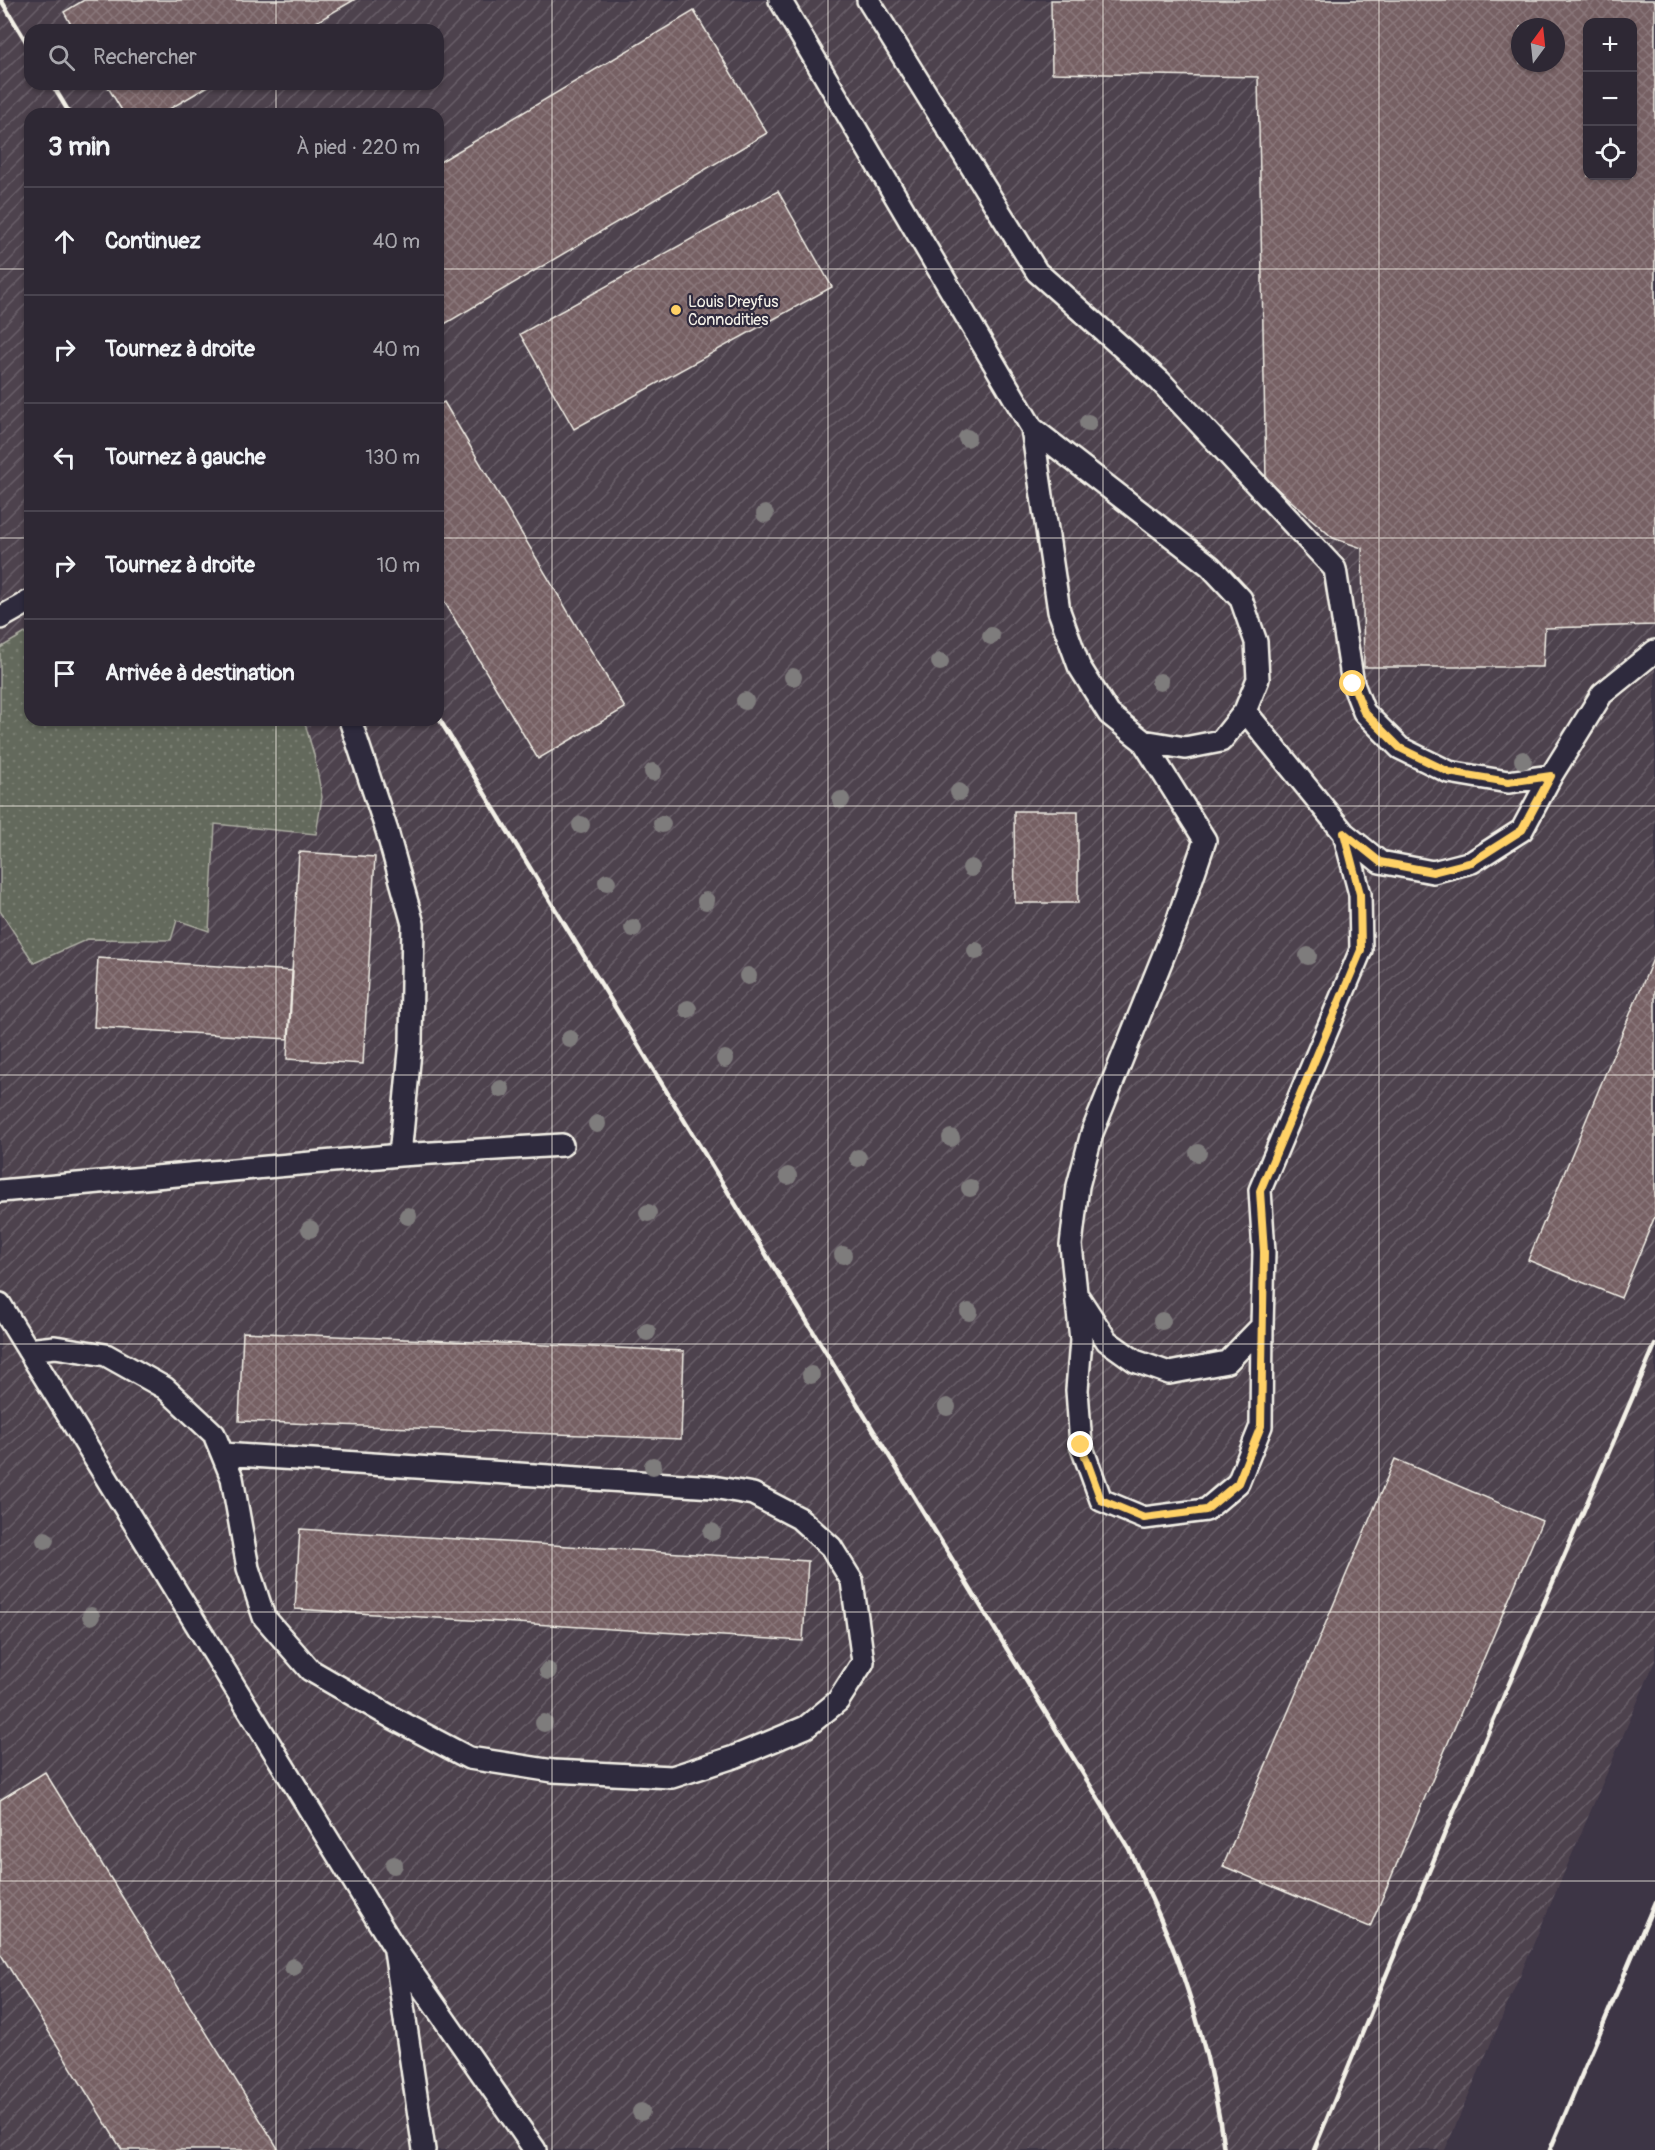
<!DOCTYPE html>
<html lang="fr">
<head>
<meta charset="utf-8">
<style>
	:root { --surface:#2e2834; --page:#36303c; --text:#f1f3f6; --muted:#a7a6ac; --line:#49444f }
	body { margin:0; font-family:Pangolin,sans-serif; background:var(--page); color:var(--text) }
	.controls { position:absolute; right:18px; top:18px; display:grid; overflow:hidden; border-radius:12px; box-shadow:0 2px 4px #0004 }
	.controls button { width:54px; height:54px; display:grid; place-items:center; padding:0; border:0; border-bottom:2px solid var(--line); background:var(--surface); color:var(--text); font:30px sans-serif }
	.compass { position:absolute; left:1511px; top:18px; width:54px; height:54px; border-radius:50%; background:var(--surface); box-shadow:0 2px 4px #0004; rotate:15deg }
	.stop { position:absolute; width:18px; height:18px; margin:-14px; border:4px solid #ffd166; border-radius:50%; background:#fff }
	.stop.end { background:#ffd166; border-color:#fff; box-shadow:0 2px 6px #0008 }
	.list { margin:0; padding:0; list-style:none }
	h2 { display:flex; justify-content:space-between; align-items:center; height:78px; margin:0; padding:0 24px; font-size:26px }
	h2 small { font-size:20px; font-weight:400; color:var(--muted) }
	.list li { display:grid; grid-template-columns:39px 1fr auto; gap:18px; align-items:center; box-sizing:border-box; height:108px; padding:0 24px; border-top:2px solid var(--line) }
	.list b { display:block; font-size:22px; white-space:nowrap }
	.list em { font-size:20px; font-style:normal; color:var(--muted) }
	.icon { flex:none; width:33px; height:33px; fill:none; stroke:currentColor; stroke-width:2; stroke-linecap:round; stroke-linejoin:round }
	.map { position:relative; flex:none; width:1655px; height:2150px; overflow:hidden }
	.search { position:absolute; background:var(--surface); box-shadow:0 2px 4px #0004; left:24px; top:24px; width:420px; height:66px; display:flex; align-items:center; gap:15px; box-sizing:border-box; padding:0 21px; border-radius:18px; color:var(--muted); font-size:22px }
	.panel { position:absolute; background:var(--surface); box-shadow:0 2px 4px #0004; left:24px; top:108px; width:420px; height:618px; border-radius:18px }
	.map>svg:first-child { display:block }
	.industrial { fill:url(#industrial-furrows); fill-rule:evenodd }
	.green { fill:url(#green-dots); stroke:#acada2; stroke-width:1.5 }
	.building { fill:url(#building-cross-hatch); stroke:#f4f1e8; stroke-width:1.5; fill-rule:evenodd }
	.lines { fill:none; stroke-linecap:round; stroke-linejoin:round }
	.lane-casing { stroke:#f4f1e8; stroke-width:26 }
	.lane { stroke:#2f2a3d; stroke-width:21 }
	.rail { stroke:#f4f1e8; stroke-width:4.5 }
	.tree { fill:#7e7b7c }
	.route { stroke:#ffd166; stroke-width:8 }
	.grid { fill:none; stroke:#f4f1e8; stroke-width:1.5; stroke-opacity:0.55 }
	.poi-dot { fill:#ffd166; stroke:#2f2a3d; stroke-width:2 }
	.labels { text-anchor:middle; stroke-width:4.5; stroke-linejoin:round; paint-order:stroke }
	.poi-label { font-size:16px; fill:#f4f1e8; stroke:#2f2a3d; text-anchor:start }
</style>
</head>
<body>
<div class="map">
<svg width="1655" height="2150" viewBox="0 0 1655 2150">
	<defs>
		<pattern id="industrial-furrows" width="10" height="10" patternUnits="userSpaceOnUse" patternTransform="scale(1.5)"><rect width="10" height="10" fill="#4e424e"/><path d="M-1 1l2-2M0 10L10 0M9 11l2-2" fill="none" stroke="#685e68"/></pattern>
		<pattern id="green-dots" width="8" height="8" patternUnits="userSpaceOnUse" patternTransform="scale(1.5)"><rect width="8" height="8" fill="#63695b"/><path d="M2 2h.1M6 6h.1" fill="none" stroke="#7a7f73" stroke-width="1.8" stroke-linecap="round"/></pattern>
		<pattern id="building-cross-hatch" width="8" height="8" patternUnits="userSpaceOnUse" patternTransform="scale(1.5)"><rect width="8" height="8" fill="#766064"/><path d="M0 0l8 8M0 8l8-8" fill="none" stroke="#8a777a"/></pattern>
	</defs>
	<rect width="100%" height="100%" fill="#3d3545"/>
	<filter id="ink" filterUnits="userSpaceOnUse"><feTurbulence type="fractalNoise" baseFrequency=".0167" numOctaves="2"/><feDisplacementMap in="SourceGraphic" scale="12" xChannelSelector="R" yChannelSelector="G"/><feConvolveMatrix kernelMatrix="1 2 1 2 8 2 1 2 1" color-interpolation-filters="sRGB"/></filter>
	<g filter="url(#ink)">
		<path class="industrial" d="M0,0H1655V1661L1445,2150H0ZM1588,22H1632V176H1588ZM1520,27H1556V63H1520ZM30,30H438V84H30ZM30,114H438V720H30Z"/>
		<path class="green" d="M30,630V720H304L314,755L322,797L316,834L215,824L209,931L177,920L171,940L88,939L34,963L0,911V648Z"/>
		<path class="building" d="M84,0H354L303,30H74L64,12Z
			M1051,0H1655V625L1545,628L1543,667H1364L1362,548L1333,538L1266,479L1258,77L1052,73ZM1588,22H1632V176H1588ZM1520,27H1556V63H1520Z
			M694,11L767,133L438,328V163Z
			M106,84H212L161,114H124Z
			M778,191L832,287L574,429L520,334Z
			M444,402L625,708L538,759L438,591V405Z
			M1014,811H1078V903H1015Z
			M299,852L375,857L363,1064L287,1059Z
			M1655,954V1216L1621,1298L1528,1260Z
			M98,958L293,971L289,1039L94,1027Z
			M243,1332L684,1351L681,1439L239,1421Z
			M1395,1459L1542,1521L1370,1927L1223,1866Z
			M300,1529L808,1561L803,1641L295,1609Z
			M45,1772L279,2150H122L0,1953V1800Z"/>
		<g class="lines">
			<g class="lane-casing">
				<path id="lane" d="M780,0L1032,428L1210,566L1241,599L1256,642L1258,679L1245,711L1221,741L1185,748L1143,741
					M868,0L1037,272L1160,381L1335,569L1353,684L1364,712L1400,748L1449,772L1508,782L1551,776
					M1032,428L1059,611L1079,666L1109,714L1143,741L1205,840L1177,922L1092,1133L1078,1186L1071,1245L1081,1340L1077,1390L1081,1445L1101,1500L1144,1518L1206,1510L1238,1483L1261,1426L1262,1326
					M0,618L30,601
					M1344,833L1380,862L1433,872L1472,862L1522,830L1551,776L1602,694L1655,651
					M400,1155L562,1145
					M0,1191L400,1155L411,1041L413,924L387,831L350,720
					M1079,1298L1107,1341L1135,1361L1169,1373L1227,1362L1262,1326L1264,1252L1260,1190L1361,950L1360,894L1344,833L1245,711
					M0,1304L394,1947L535,2150
					M28,1350L55,1347L106,1355L165,1388L214,1434L232,1478L248,1568L264,1617L310,1670L393,1718L469,1758L553,1771L672,1777L734,1757L806,1727L838,1701L863,1662L852,1581L831,1547L799,1518L753,1494L713,1487L223,1454
					M395,1951L424,2150"/>
			</g>
			<use href="#lane" class="lane"/>
			<path class="rail" d="M1,0L30,48
				M52,84L70,114
				M438,717L1129,1849C1146,1888 1166,1927 1180,1967C1201,2027 1216,2087 1224,2150
				M1314,2150L1447,1828L1655,1345
				M1550,2150L1655,1902"/>
		</g>
		<g class="tree">
			<circle cx="1088" cy="423" r="9"/>
			<circle cx="967" cy="438" r="9"/>
			<circle cx="765" cy="514" r="9"/>
			<circle cx="991" cy="636" r="9"/>
			<circle cx="940" cy="662" r="9"/>
			<circle cx="793" cy="677" r="9"/>
			<circle cx="1160" cy="682" r="9"/>
			<circle cx="745" cy="701" r="9"/>
			<circle cx="1523" cy="760" r="9"/>
			<circle cx="653" cy="772" r="9"/>
			<circle cx="959" cy="792" r="9"/>
			<circle cx="841" cy="800" r="9"/>
			<circle cx="662" cy="824" r="9"/>
			<circle cx="581" cy="825" r="9"/>
			<circle cx="971" cy="868" r="9"/>
			<circle cx="607" cy="882" r="9"/>
			<circle cx="706" cy="901" r="9"/>
			<circle cx="633" cy="928" r="9"/>
			<circle cx="976" cy="951" r="9"/>
			<circle cx="1308" cy="956" r="9"/>
			<circle cx="748" cy="976" r="9"/>
			<circle cx="688" cy="1009" r="9"/>
			<circle cx="570" cy="1039" r="9"/>
			<circle cx="725" cy="1059" r="9"/>
			<circle cx="501" cy="1089" r="9"/>
			<circle cx="597" cy="1124" r="9"/>
			<circle cx="951" cy="1138" r="9"/>
			<circle cx="1198" cy="1153" r="9"/>
			<circle cx="858" cy="1158" r="9"/>
			<circle cx="788" cy="1176" r="9"/>
			<circle cx="970" cy="1188" r="9"/>
			<circle cx="648" cy="1213" r="9"/>
			<circle cx="408" cy="1216" r="9"/>
			<circle cx="310" cy="1229" r="9"/>
			<circle cx="843" cy="1255" r="9"/>
			<circle cx="969" cy="1312" r="9"/>
			<circle cx="1162" cy="1321" r="9"/>
			<circle cx="647" cy="1332" r="9"/>
			<circle cx="811" cy="1375" r="9"/>
			<circle cx="947" cy="1407" r="9"/>
			<circle cx="653" cy="1466" r="9"/>
			<circle cx="712" cy="1532" r="9"/>
			<circle cx="45" cy="1540" r="9"/>
			<circle cx="91" cy="1616" r="9"/>
			<circle cx="548" cy="1671" r="9"/>
			<circle cx="544" cy="1723" r="9"/>
			<circle cx="394" cy="1865" r="9"/>
			<circle cx="293" cy="1967" r="9"/>
			<circle cx="641" cy="2112" r="9"/>
		</g>
	</g>
	<g class="lines" filter="url(#ink)">
		<path class="route" d="M1081,1445L1101,1500L1144,1518L1206,1510L1238,1483L1261,1426L1264,1252L1260,1191L1361,950L1360,894L1344,833L1380,862L1433,872L1472,862L1522,830L1551,776L1508,782L1449,772L1400,748L1364,712L1353,684"/>
	</g>
	<path class="grid" d="M276,0V30M552,0V2150M828,0V2150M1103,0V2150M1379,0V2150M276,84V114M0,269H30M438,269H1655M0,538H30M438,538H1655M276,720V2150M0,806H1655M0,1075H1655M0,1344H1655M0,1612H1655M0,1881H1655"/>
	<circle class="poi-dot" cx="676" cy="310" r="6"/>
	<g class="labels">
		<g class="poi-label">
			<text x="688" y="307">Louis Dreyfus<tspan x="688" dy="18">Connodities</tspan></text>
		</g>
	</g>
</svg>
<div class="controls">
<button>+</button>
<button>−</button>
<button><svg class="icon" aria-label="locate" viewBox="0 0 24 24"><circle cx="12" cy="12" r="6"/><path d="M12 2v4M12 18v4M2 12h4M18 12h4"/></svg></button>
</div>
<svg class="compass" viewBox="-18 -18 36 36"><path d="M0-13l5 13h-10z" fill="#e53935"/><path d="M0 13l5-13h-10z" fill="#a7a6ac"/></svg>
<div class="stop" style="left:1353px;top:684px"></div>
<div class="stop end" style="left:1081px;top:1445px"></div>
<div class="search"><svg class="icon" aria-label="search" viewBox="0 0 24 24"><circle cx="10" cy="10" r="6"/><path d="M15 15l6 6"/></svg>Rechercher</div>
<section class="panel">
<h2>3 min<small>À pied · 220 m</small></h2>
<ul class="list">
<li><svg class="icon" aria-label="ahead" viewBox="0 0 24 24"><path d="M12 20V5M6 11l6-6 6 6"/></svg><div><b>Continuez</b></div><em>40 m</em></li>
<li><svg class="icon" aria-label="right" viewBox="0 0 24 24"><path d="M7 20v-9h11M14 6l5 5-5 5"/></svg><div><b>Tournez à droite</b></div><em>40 m</em></li>
<li><svg class="icon" aria-label="left" viewBox="0 0 24 24"><path d="M17 20v-9H6M10 6l-5 5 5 5"/></svg><div><b>Tournez à gauche</b></div><em>130 m</em></li>
<li><svg class="icon" aria-label="right" viewBox="0 0 24 24"><path d="M7 20v-9h11M14 6l5 5-5 5"/></svg><div><b>Tournez à droite</b></div><em>10 m</em></li>
<li><svg class="icon" aria-label="arrive" viewBox="0 0 24 24"><path d="M6 21V4h12l-3 4 3 4H6"/></svg><div><b>Arrivée à destination</b></div></li>
</ul>
</section>
</div>
</body>
</html>
